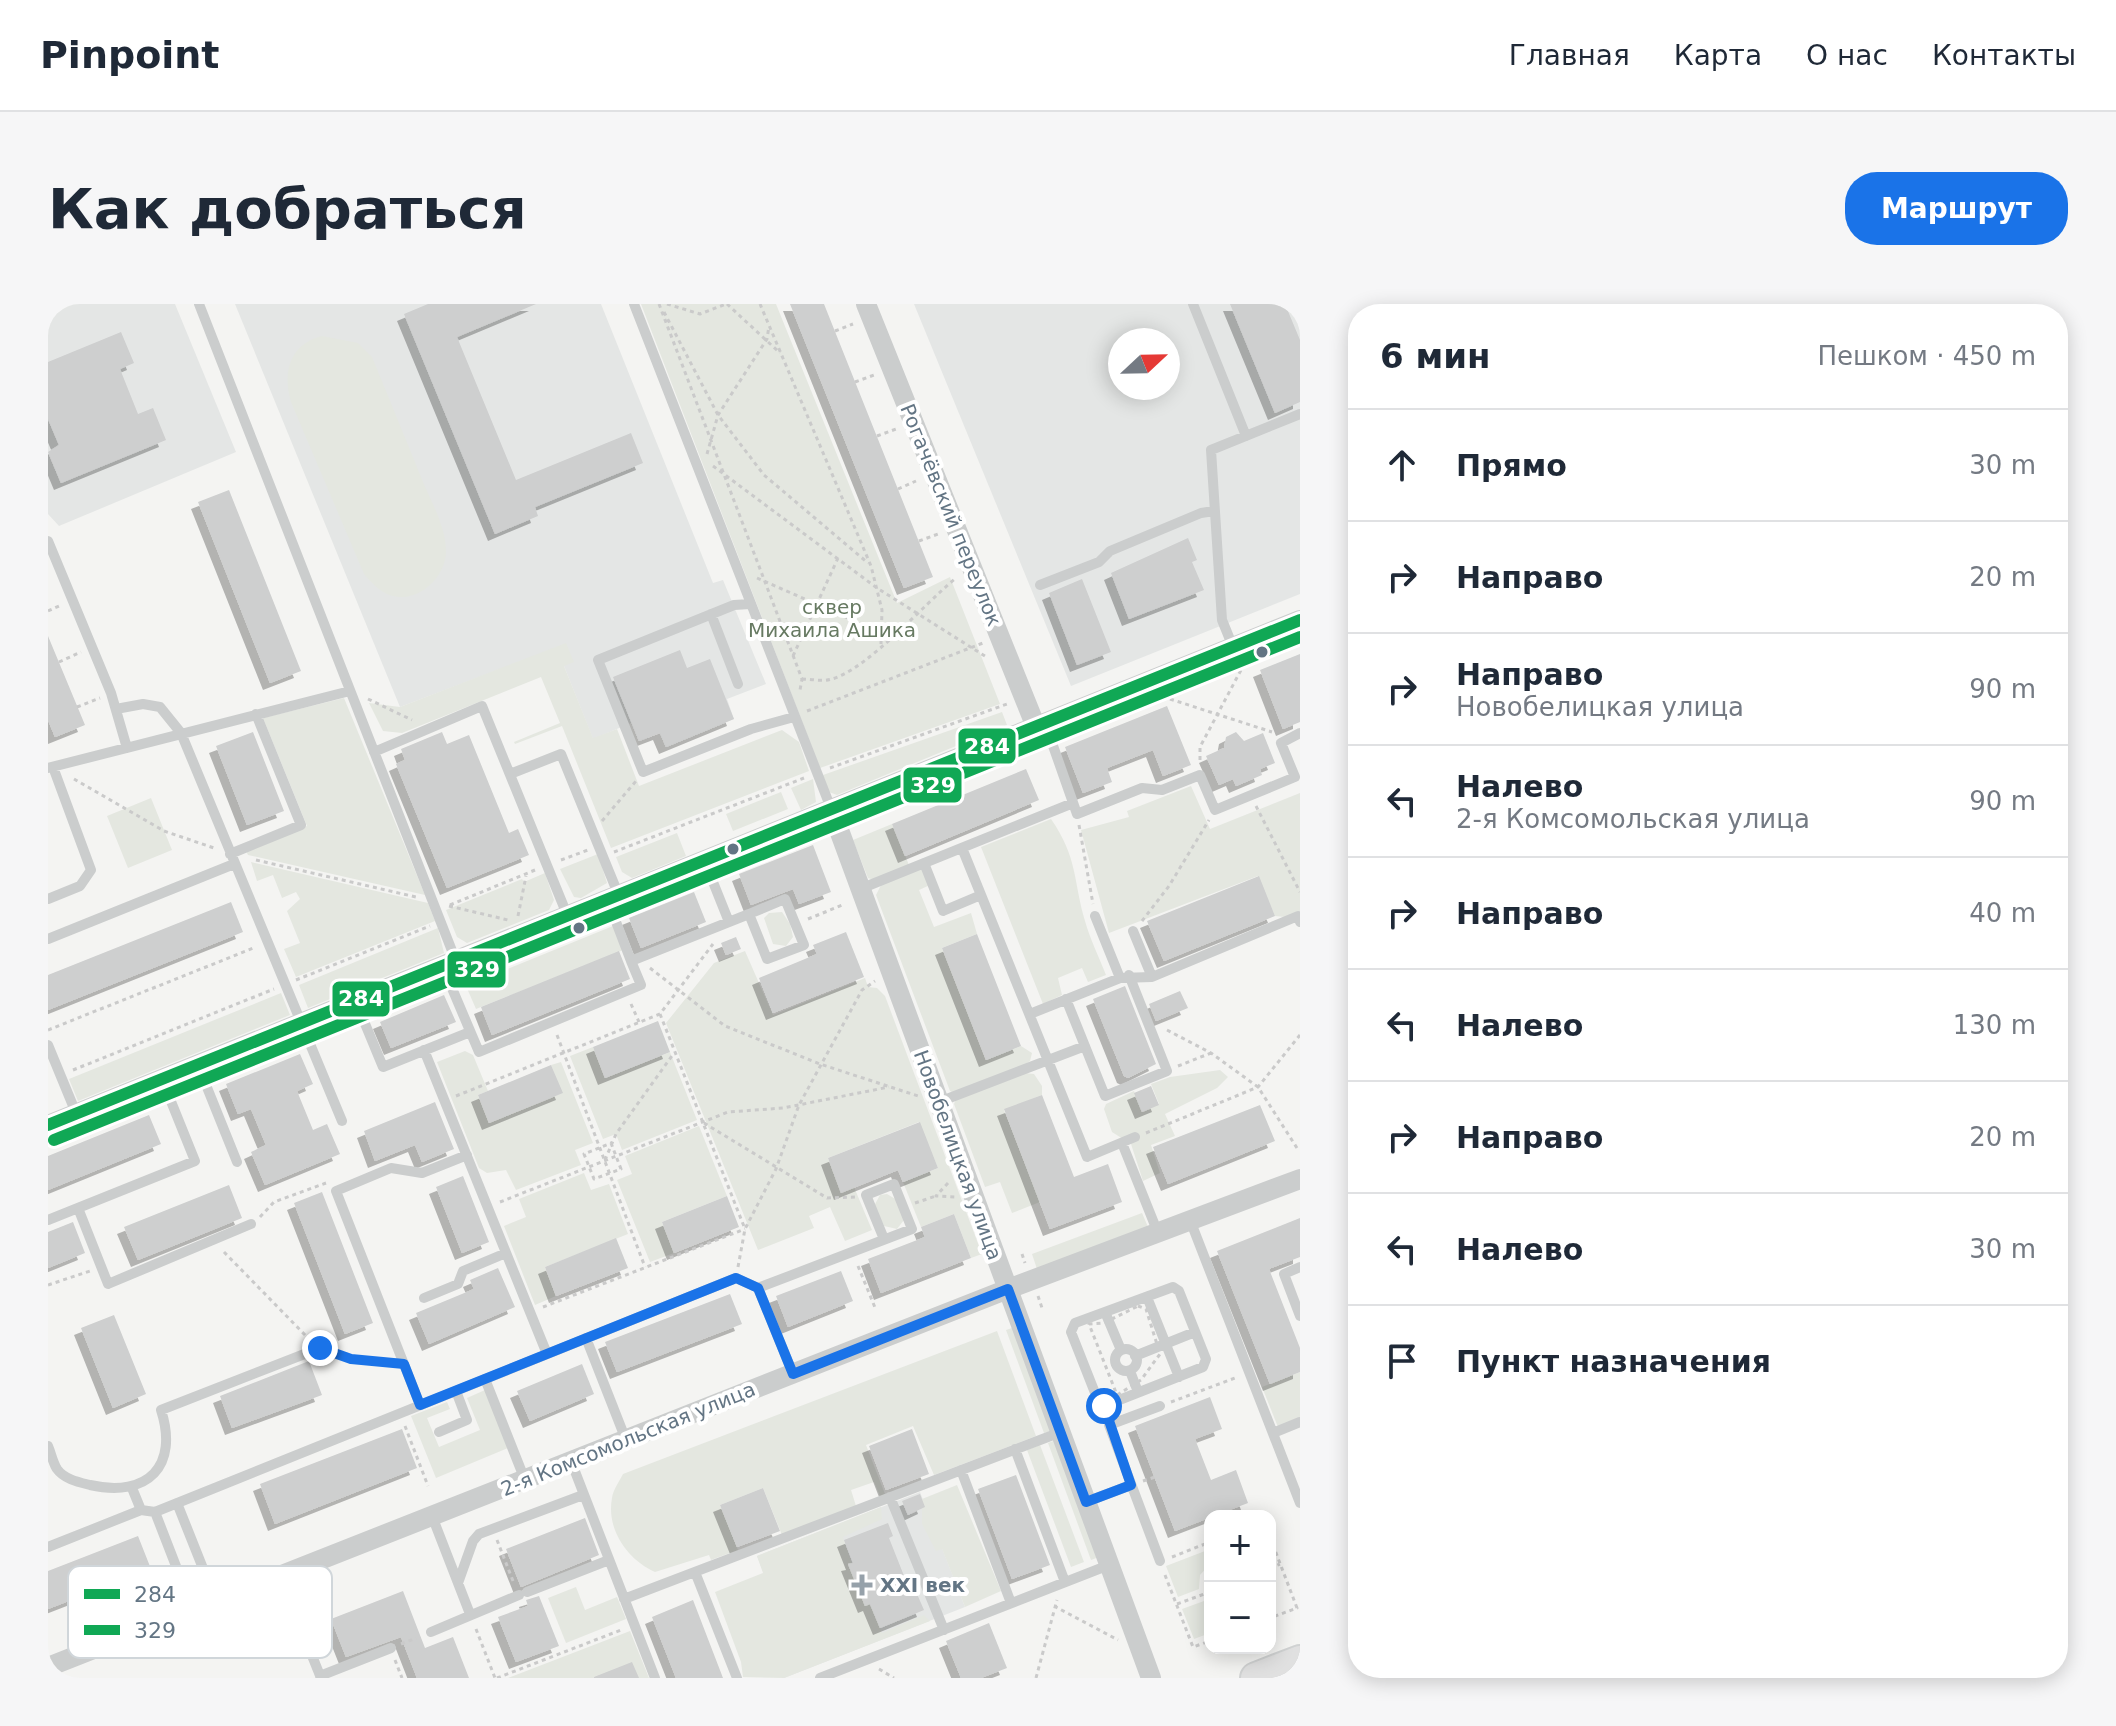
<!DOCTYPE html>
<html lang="ru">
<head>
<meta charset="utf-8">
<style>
	:root { --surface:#fff; --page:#f6f6f7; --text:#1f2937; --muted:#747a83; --line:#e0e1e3; --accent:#1a73e8 }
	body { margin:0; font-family:"DejaVu Sans",sans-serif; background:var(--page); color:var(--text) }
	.controls { position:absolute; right:24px; bottom:24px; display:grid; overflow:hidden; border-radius:16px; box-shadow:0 4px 20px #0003 }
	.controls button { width:72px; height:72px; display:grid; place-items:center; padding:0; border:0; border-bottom:2px solid var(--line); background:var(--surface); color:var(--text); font:40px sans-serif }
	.compass { position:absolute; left:1060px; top:24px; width:72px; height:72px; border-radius:50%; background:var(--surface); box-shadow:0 4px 20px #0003; rotate:68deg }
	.stop { position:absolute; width:24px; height:24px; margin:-18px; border:6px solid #1a73e8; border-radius:50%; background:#fff }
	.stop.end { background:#1a73e8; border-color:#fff; box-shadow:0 2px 8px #0008 }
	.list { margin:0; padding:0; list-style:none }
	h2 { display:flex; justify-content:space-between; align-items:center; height:104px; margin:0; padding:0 32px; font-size:34px }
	h2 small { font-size:26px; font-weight:400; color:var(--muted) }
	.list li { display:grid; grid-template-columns:52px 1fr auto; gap:24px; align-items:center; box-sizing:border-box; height:112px; padding:0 32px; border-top:2px solid var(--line) }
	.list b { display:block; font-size:30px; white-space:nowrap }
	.list p { margin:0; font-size:26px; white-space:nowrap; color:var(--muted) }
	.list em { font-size:26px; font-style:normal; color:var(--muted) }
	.icon { flex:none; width:44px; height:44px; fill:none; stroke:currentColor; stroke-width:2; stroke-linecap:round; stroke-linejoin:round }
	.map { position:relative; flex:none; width:1252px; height:1374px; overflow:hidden; border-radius:32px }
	header { display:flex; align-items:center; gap:48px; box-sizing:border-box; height:112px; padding:0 40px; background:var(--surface); border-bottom:2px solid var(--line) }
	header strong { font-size:38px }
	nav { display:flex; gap:44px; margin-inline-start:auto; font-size:28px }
	.intro { display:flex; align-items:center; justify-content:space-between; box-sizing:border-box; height:192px; padding:0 48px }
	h1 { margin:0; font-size:56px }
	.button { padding:20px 36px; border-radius:32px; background:var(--accent); color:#fff; font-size:28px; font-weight:700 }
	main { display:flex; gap:48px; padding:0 48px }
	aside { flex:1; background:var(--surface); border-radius:32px; box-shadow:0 4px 20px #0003 }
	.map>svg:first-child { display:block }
	.built { fill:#e4e6e5; fill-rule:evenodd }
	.green { fill:#e4e7e0 }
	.building { fill:#cecfcf; filter:url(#shadow) }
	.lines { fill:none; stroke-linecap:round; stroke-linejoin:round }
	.secondary-casing { stroke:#d0d2d2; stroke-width:34 }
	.path { stroke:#cacaca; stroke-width:3; stroke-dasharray:4 4; stroke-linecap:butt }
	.lane { stroke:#cbcdcd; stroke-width:10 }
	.street { stroke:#cbcdcd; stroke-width:20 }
	.secondary { stroke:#e0e0e0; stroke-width:30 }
	.bus-1-casing { stroke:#fff; stroke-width:18 }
	.bus-2-casing { stroke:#fff; stroke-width:18 }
	.bus-1 { stroke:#10a855; stroke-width:12 }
	.bus-2 { stroke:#10a855; stroke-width:12 }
	.route { stroke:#1a73e8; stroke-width:10 }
	.bus-dot { fill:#637584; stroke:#fff; stroke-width:3 }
	.poi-dot { fill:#96a1aa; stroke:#fff; stroke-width:3 }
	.labels { text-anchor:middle; stroke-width:8; stroke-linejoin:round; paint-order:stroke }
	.street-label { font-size:20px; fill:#637584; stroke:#fff }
	.park-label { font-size:20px; fill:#677a62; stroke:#fff }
	.poi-label { font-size:20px; font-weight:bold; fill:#637584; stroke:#fff; text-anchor:start }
	.key { fill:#fff; stroke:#d0d6da; stroke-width:2 }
	.key-label { font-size:22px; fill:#637584 }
	.line-badge { stroke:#fff; stroke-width:3 }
	.badge-label { font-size:22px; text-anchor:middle; font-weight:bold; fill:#fff }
</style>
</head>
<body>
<header>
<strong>Pinpoint</strong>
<nav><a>Главная</a><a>Карта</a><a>О нас</a><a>Контакты</a></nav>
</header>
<div class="intro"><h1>Как добраться</h1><a class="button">Маршрут</a></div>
<main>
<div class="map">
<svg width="1252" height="1374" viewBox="0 0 1252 1374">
	<defs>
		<filter id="shadow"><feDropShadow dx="-7" dy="7" stdDeviation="0" flood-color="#0004"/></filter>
	</defs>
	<rect width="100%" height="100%" fill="#f4f4f2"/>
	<path class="built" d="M0,0H127L188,148L11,222L0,210Z
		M187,0H553L665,279L675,276L718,380L679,395L686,415L618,443L607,418L596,422L600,434L591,437L583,419L545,435L516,362L518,340L352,403Z
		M866,0H1252V290L1023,382ZM1072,36H1120V84H1072Z
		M872,1188L917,1303L736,1374L725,1293L709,1252Z"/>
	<path class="green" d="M593,0H728L849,299L902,273L952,400L772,464Z
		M274,32L310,39L324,53C341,94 358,136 375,178C384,199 398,224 398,247C398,269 379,291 356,293C338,294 327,283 316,270L243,98C234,68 242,40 274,32Z
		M518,339L526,358L516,362L545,434L569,425L591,482L734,426L751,438L761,467L563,544L514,422L467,440L466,438L512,419L493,373L354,429L335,427L321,399L352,403Z
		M296,394L377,591L200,551L198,547L259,522L215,414Z
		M954,408L959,421L789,491L781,488L775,471Z
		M765,475L768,498L753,506L743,484Z
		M1143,482L1162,525L1252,489V607L1237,613L1227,612L1210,572L1061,629L1033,526L1081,513L1079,507Z
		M733,488L740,505L685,527L678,510Z
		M103,494L124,546L80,564L59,512Z
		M1003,515C1030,554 1025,576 1037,617C1042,635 1051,653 1058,671L1040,678L1034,664L1010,674L1014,691L995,700L933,543Z
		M844,520L861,561L826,576L820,574L805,536Z
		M629,529L638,552L584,574L574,568L568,553Z
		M550,550L559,579L533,594L526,593L512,565Z
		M203,558L380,599L387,617L248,673L236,645L252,639L239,607L252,595L248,588L234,594L225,571L209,577Z
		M875,562L882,581L871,586L886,623L923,609L929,630L894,644L938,756L973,742L984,749L982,757L975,762L906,789L902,787L828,591L834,579Z
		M497,569L506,596L501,606L419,639L409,633L398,606L474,575L476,578Z
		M734,608L742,620L745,633L738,642L725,640L716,614L721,609Z
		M565,622L575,646L428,705L418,682Z
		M390,624L396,649L260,704L251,681Z
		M697,647L725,711L817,674L820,683L829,684L837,692L934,950L923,954L906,910L873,923L855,878L890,864L871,818L780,854L793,888L806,883L824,926L797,937L782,903L761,912L766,924L710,946L618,719L666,659Z
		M233,689L242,711L30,797L21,775Z
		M545,743L557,774L622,748L649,816L574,846L568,830L555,835L522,752Z
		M417,747L425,751L440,787L430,791L441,819L514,789L503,761L513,758L545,839L527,846L533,861L468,886L458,866L439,869L431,864L389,758Z
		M1172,766L1180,773L1169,784L1117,810L1127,832L1103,841L1112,869L1095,877L1083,840L1064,828L1056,805L1058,800L1086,787L1094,807L1111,800L1103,780L1122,773Z
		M977,769L986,770L994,782V791L956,806L992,898L964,909L952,878L937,883L906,800L908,795Z
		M651,822L679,892L614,918L626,949L602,958L569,876L584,870L577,852Z
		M536,869L543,886L561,880L580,930L497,963L508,992L487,1001L456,922L478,913L471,895Z
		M839,890L849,896L856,916L849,925L836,922L826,902L832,891Z
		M1094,909L1100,923L989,965L984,950Z
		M967,1023L1005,1126L996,1129L958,1026Z
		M949,1027L988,1132L886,1171L865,1122L818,1141L837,1190L832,1192L826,1178L803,1186L808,1202L734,1231L715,1184L672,1201L690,1246L663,1256L661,1251L607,1268C580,1256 558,1226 564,1194C565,1186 571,1178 575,1170Z
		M1252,1068V1116L1230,1123L1214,1083Z
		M437,1086L460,1144L388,1174L363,1112L399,1098L402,1105L379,1114L391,1143L432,1126L419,1094Z
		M1008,1136L1051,1253L1043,1256L1000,1139Z
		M992,1141L1036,1258L1023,1263L979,1146Z
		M909,1181L953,1287L917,1303L894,1245L888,1247L874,1220V1195Z
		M833,1203L834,1215L795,1233L817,1301L822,1300L834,1329L876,1311L882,1317L736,1374L695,1373L693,1358L667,1288L715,1269L709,1252Z
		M1157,1247L1162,1260L1152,1271L1151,1285L1130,1293L1118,1262Z
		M528,1283L537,1306L569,1293L578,1315L518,1339L500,1294Z
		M1156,1297L1162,1304V1329L1146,1335L1134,1305Z
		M582,1327L601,1374H460Z"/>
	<path class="building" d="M380,0H488L409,33L468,176L583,129L595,159L487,203L490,212L447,230L356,10Z
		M742,0H776L885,273L856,284Z
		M1182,0H1237L1252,36V98L1227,109Z
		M73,28L86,59L72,65L90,110L105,104L118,136L13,179L0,148L11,141L0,115V58Z
		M181,186L253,367L222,379L150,198Z
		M1140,234L1149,256L1144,258L1156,286L1081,315L1063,269Z
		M1034,275L1063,348L1029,361L1001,289Z
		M0,332L37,421L7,433L0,416Z
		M632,346L639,364L662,355L686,415L618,443L612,429L591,437L565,373Z
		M1252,350V418L1235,425L1212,366Z
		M1119,402L1143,461L1115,472L1105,446L1059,464L1064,478L1035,489L1017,443Z
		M205,428L236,507L199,521L168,442Z
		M394,428L399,440L421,431L461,529L470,525L481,551L399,584L348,460L357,456L353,445Z
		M1188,428L1196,437L1215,429L1227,459L1212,465L1214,471L1188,482L1185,475L1171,481L1158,452L1176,444L1178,433Z
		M978,465L991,496L857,552L844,520Z
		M765,541L783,588L751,600L745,585L703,601L691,570Z
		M1211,572L1227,612L1116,657L1099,617Z
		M646,588L658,618L593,644L581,614Z
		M183,598L195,628L0,706V671Z
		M798,628L816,673L725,709L711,674L769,650L765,641Z
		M929,630L973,742L938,756L894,644Z
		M688,633L693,645L678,651L673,639Z
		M571,647L582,675L444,731L433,703Z
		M1077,682L1108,760L1080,774L1076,772L1045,695Z
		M1132,687L1140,704L1108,717L1101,700Z
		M396,691L408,718L343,744L332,718Z
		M610,717L622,748L557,774L545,743Z
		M252,750L265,780L249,787L265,826L279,820L292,850L217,881L203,848L218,841L203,805L190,810L178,780Z
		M503,761L515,789L441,819L430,791Z
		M1103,782L1111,801L1094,808L1086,789Z
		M994,791L1026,873L1060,860L1074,898L1002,925L956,805Z
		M387,798L406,845L374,858L367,841L327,857L316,827Z
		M1212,801L1227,837L1120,880L1105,843Z
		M101,811L113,840L0,886V852Z
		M872,818L890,864L855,878L850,866L793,889L780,854Z
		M415,872L441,938L414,949L388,883Z
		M181,881L194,914L90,956L76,923Z
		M274,888L325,1019L297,1030L246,899Z
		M679,892L691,923L626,949L614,918Z
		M906,910L923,954L833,989L820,955L877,933L873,923Z
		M1252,914V953L1221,965L1252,1044V1068L1222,1080L1169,947Z
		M25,918L37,949L0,964V928Z
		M568,934L580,964L508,992L497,963Z
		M450,964L467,1003L381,1040L368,1009L426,985L422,976Z
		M793,967L805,997L740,1023L728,992Z
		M682,990L694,1020L569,1068L557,1038Z
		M66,1011L98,1090L65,1104L33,1024Z
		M261,1057L274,1091L184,1124L172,1092Z
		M534,1060L546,1090L482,1117L469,1087Z
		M1162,1093L1174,1125L1147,1135L1163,1176L1188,1166L1200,1199L1127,1227L1087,1122Z
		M354,1125L369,1164L227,1220L212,1180Z
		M864,1125L881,1170L838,1186L821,1142Z
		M968,1171L1002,1261L964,1275L930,1185Z
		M715,1184L732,1227L689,1243L672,1201Z
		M872,1190L877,1203L860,1211L854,1197Z
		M537,1214L551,1251L473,1283L458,1245Z
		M840,1219L845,1232L841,1234L864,1292L869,1290L876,1306L832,1324L822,1300L817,1302L800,1260L805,1259L796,1236Z
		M90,1232L103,1265L0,1305V1267Z
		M355,1287L377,1344L405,1333L421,1374H369L353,1333L298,1353L283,1315Z
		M491,1292L511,1342L468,1358L450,1313L480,1302L478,1296Z
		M645,1296L675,1374H628L604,1313Z
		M941,1319L959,1364L933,1374H913L898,1337Z
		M584,1358L591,1374H546V1373Z"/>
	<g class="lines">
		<g class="secondary-casing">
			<path id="secondary" d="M1208,1374L1252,1357"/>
		</g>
		<path class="path" d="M611,0L754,375L752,386
			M619,0L652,10L678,0
			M679,0L732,49
			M712,0L823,262L834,306L833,340
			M616,8L670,111L716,171L820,259
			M787,27L805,20
			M807,78L826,71
			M829,132L848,125
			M659,150L670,111L719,35L721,22
			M665,162L829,284L940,354
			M850,185L868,177
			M871,237L890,230
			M709,274L834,329
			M0,307L11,302
			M745,352L790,254
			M11,358L33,348
			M754,375C764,375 775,378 784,375C821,364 875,301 908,274
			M320,395L364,416
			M1122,395L1224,428
			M29,403L52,394
			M759,407L935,339
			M1152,456V443L1193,366
			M782,464L959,400
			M26,475L116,527L166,544
			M1208,502L1252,588
			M554,517L588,477
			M1031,521L1045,600
			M566,548L756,474
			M208,556L368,593
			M513,556L540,546
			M402,601L487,566
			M401,602L460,616
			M470,612L478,572
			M760,615L797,600
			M1094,617L1121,582L1161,516
			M602,664L677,722L772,760L870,792
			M248,676L382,622
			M583,700L591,718
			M612,710L697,925
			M0,726L208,643
			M1119,726L1163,749L1210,783L1249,844
			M509,731L597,963
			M1130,762L1163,749
			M25,766L226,685
			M408,792L612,710L665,640
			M656,819L779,894L807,893
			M1098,829L1210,783L1252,731
			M563,839L573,865L546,875L536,850Z
			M557,856L568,830L626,749
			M900,879L888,892L907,893
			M452,898L680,808L735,804L841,783
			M867,899L888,892
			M212,913L226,898L278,879
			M176,948L260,1034
			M974,950L977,959
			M810,962L828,1006
			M690,963L697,925L728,865L751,801L814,686L827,677
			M0,981L42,967
			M990,992L994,1004
			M1090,1002L1098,1005L1112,1050L1093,1076L1069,1091L1041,1020L1056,1019Z
			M495,1003L697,925
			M284,1048L342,1061
			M1123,1098L1187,1074
			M357,1122L380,1182
			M1095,1177L1107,1173
			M1222,1233L1249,1304L1222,1314
			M449,1236L465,1277
			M1124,1253L1162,1238
			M1222,1264L1232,1260
			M1162,1270L1158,1284L1162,1294
			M1117,1271L1145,1343L1162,1337
			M1129,1300L1159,1289
			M1006,1302L1070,1336
			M428,1325L447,1374
			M353,1340L368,1334
			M347,1356L354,1374
			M831,1365L846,1374
			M449,1374L573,1326
			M988,1374L1009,1296"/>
		<path class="lane" d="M151,0L408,657
			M586,0L784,507
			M1145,0L1198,132
			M0,237L63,389L79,444
			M992,281L1051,258L1062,247L1153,209L1166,207
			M702,300L686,301L550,356L595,468L703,425L746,413
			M663,310L690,380
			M1185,343L1174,316L1163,146L1252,110
			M68,405L95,400L112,403L133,429L294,817
			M997,419L1029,510L1094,484L1114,486L1152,471L1167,506L1247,473L1233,439L1252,429
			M326,448L434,402L520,613
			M0,464L302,387
			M462,470L513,450L571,592
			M914,544L1039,853L1087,833
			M182,550L253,521L208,410
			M657,558L681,618
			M876,559L895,607L933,591
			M812,585L1025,499
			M0,595L32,582L43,566L5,463
			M560,597L583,657L701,610L719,655L756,641L737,595L701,610
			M1047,612L1072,674
			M1085,627L1104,673
			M0,635L186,560
			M395,663L431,748L593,681L583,657
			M1018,695L1057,792L1119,767L1081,671
			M308,698L335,763L422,728
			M982,710L1072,674L1104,673L1250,612L1252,618
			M0,741L28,809
			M376,746L499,1050
			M150,761L189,858
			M891,798L1037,742
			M1074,839L1110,929
			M30,904L60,980L203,920
			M0,916L147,857L114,775
			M1142,916L1252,1199
			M1252,963L1236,970L1252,1012
			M1125,983L1131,987L1158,1055L1155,1063L1056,1102L1051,1099L1023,1028L1027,1019Z
			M710,984L864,925L846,880L818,891L836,935
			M1099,993L1131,1073
			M376,994L410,980L415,967L458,949
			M1057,1008L1073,1046
			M538,1034L578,1136
			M1067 1056a11 11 0 1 1 22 0a11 11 0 1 1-22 0Z
			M1087,1052L1147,1028
			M1082,1067L1090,1088
			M437,1075L477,1176
			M372,1101L288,887L343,864L374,869L419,851
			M1112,1102L1061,1121L1112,1257
			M391,1128L419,1116L408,1087
			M1225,1129L1252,1118
			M0,1142C3,1149 5,1159 9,1165C16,1175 30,1178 42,1181C100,1194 131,1162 113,1106L272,1044
			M967,1145L1017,1278
			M523,1157L607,1374
			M913,1166L963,1299
			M84,1184L93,1206
			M842,1193L896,1326
			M1038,1198L1083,1181
			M129,1199L168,1297
			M107,1208L145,1306
			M384,1212L422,1310
			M0,1243L93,1206L107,1208L688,974L710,984L745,1070
			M647,1268L689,1374
			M232,1272L273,1374
			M410,1279L425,1237L431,1230L535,1191
			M479,1288L561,1256
			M576,1295L1013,1128
			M383,1328L471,1291
			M272,1372L343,1344
			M772,1374L1061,1261"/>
		<path class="street" d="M818,0L988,423
			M784,507L1103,1374
			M0,821L1252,316
			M0,1363L960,985L1252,875"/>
		<use href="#secondary" class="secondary"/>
		<g class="bus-1-casing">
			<path id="bus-1" d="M0,821L1252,316"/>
		</g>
		<g class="bus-2-casing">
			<path id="bus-2" d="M6,836L1252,333"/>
		</g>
		<use href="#bus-1" class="bus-1"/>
		<use href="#bus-2" class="bus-2"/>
	</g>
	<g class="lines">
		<path class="route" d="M272,1044L303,1055L356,1060L372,1101L688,974L710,984L745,1070L960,985L1038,1198L1083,1181L1056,1102"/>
	</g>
	<g class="bus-dot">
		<circle cx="1214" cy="348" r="7"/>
		<circle cx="685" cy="545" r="7"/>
		<circle cx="531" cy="624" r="7"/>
	</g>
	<path class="poi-dot" d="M810 1269h8v8h8v8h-8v8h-8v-8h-8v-8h8z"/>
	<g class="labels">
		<g class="street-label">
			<text transform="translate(903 211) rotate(68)" y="7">Рогачёвский переулок</text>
			<text transform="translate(910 851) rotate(70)" y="7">Новобелицкая улица</text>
			<text transform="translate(580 1135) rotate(-22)" y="7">2-я Комсомольская улица</text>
		</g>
		<g class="park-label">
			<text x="784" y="310">сквер<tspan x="784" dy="23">Михаила Ашика</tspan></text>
		</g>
		<g class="poi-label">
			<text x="832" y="1288">XXI век</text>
		</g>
	</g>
	<rect x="20" y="1262" width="264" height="92" rx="12" class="key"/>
	<rect x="36" y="1285" width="36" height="10" fill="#10a855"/>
	<rect x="36" y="1321" width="36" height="10" fill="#10a855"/>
	<g class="key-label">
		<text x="86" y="1298">284</text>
		<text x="86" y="1334">329</text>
	</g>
	<g class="line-badge">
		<rect x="909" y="423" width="60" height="38" rx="8" fill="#10a855"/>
		<rect x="854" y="462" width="61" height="38" rx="8" fill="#10a855"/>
		<rect x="398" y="646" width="61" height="39" rx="8" fill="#10a855"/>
		<rect x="283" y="676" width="60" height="38" rx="8" fill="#10a855"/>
	</g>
	<g class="badge-label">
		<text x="939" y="450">284</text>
		<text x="885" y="489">329</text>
		<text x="429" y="673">329</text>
		<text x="313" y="702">284</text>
	</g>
</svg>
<div class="controls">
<button>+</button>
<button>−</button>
</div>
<svg class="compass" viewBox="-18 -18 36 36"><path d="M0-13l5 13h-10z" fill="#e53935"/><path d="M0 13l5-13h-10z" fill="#747a83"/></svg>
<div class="stop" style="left:1056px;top:1102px"></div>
<div class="stop end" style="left:272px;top:1044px"></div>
</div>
<aside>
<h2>6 мин<small>Пешком · 450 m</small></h2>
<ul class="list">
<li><svg class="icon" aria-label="ahead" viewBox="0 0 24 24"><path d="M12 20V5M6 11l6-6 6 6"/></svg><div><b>Прямо</b></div><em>30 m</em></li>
<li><svg class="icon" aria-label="right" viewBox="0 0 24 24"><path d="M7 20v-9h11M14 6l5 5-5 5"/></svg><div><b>Направо</b></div><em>20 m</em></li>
<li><svg class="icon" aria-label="right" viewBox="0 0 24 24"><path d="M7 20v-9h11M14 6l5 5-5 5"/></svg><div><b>Направо</b><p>Новобелицкая улица</p></div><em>90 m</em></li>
<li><svg class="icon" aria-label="left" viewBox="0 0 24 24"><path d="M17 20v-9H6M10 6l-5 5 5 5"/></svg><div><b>Налево</b><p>2-я Комсомольская улица</p></div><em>90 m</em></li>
<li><svg class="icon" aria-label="right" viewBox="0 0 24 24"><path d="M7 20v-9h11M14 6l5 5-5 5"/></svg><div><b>Направо</b></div><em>40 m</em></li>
<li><svg class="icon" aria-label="left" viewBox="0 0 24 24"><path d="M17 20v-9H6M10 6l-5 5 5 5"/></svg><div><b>Налево</b></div><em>130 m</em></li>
<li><svg class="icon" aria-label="right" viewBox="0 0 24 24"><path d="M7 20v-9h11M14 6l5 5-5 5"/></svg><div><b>Направо</b></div><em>20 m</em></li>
<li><svg class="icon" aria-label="left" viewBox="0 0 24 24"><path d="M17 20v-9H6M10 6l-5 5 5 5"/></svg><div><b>Налево</b></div><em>30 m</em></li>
<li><svg class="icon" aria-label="arrive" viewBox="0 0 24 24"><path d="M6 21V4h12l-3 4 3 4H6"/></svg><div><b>Пункт назначения</b></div></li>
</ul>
</aside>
</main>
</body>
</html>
